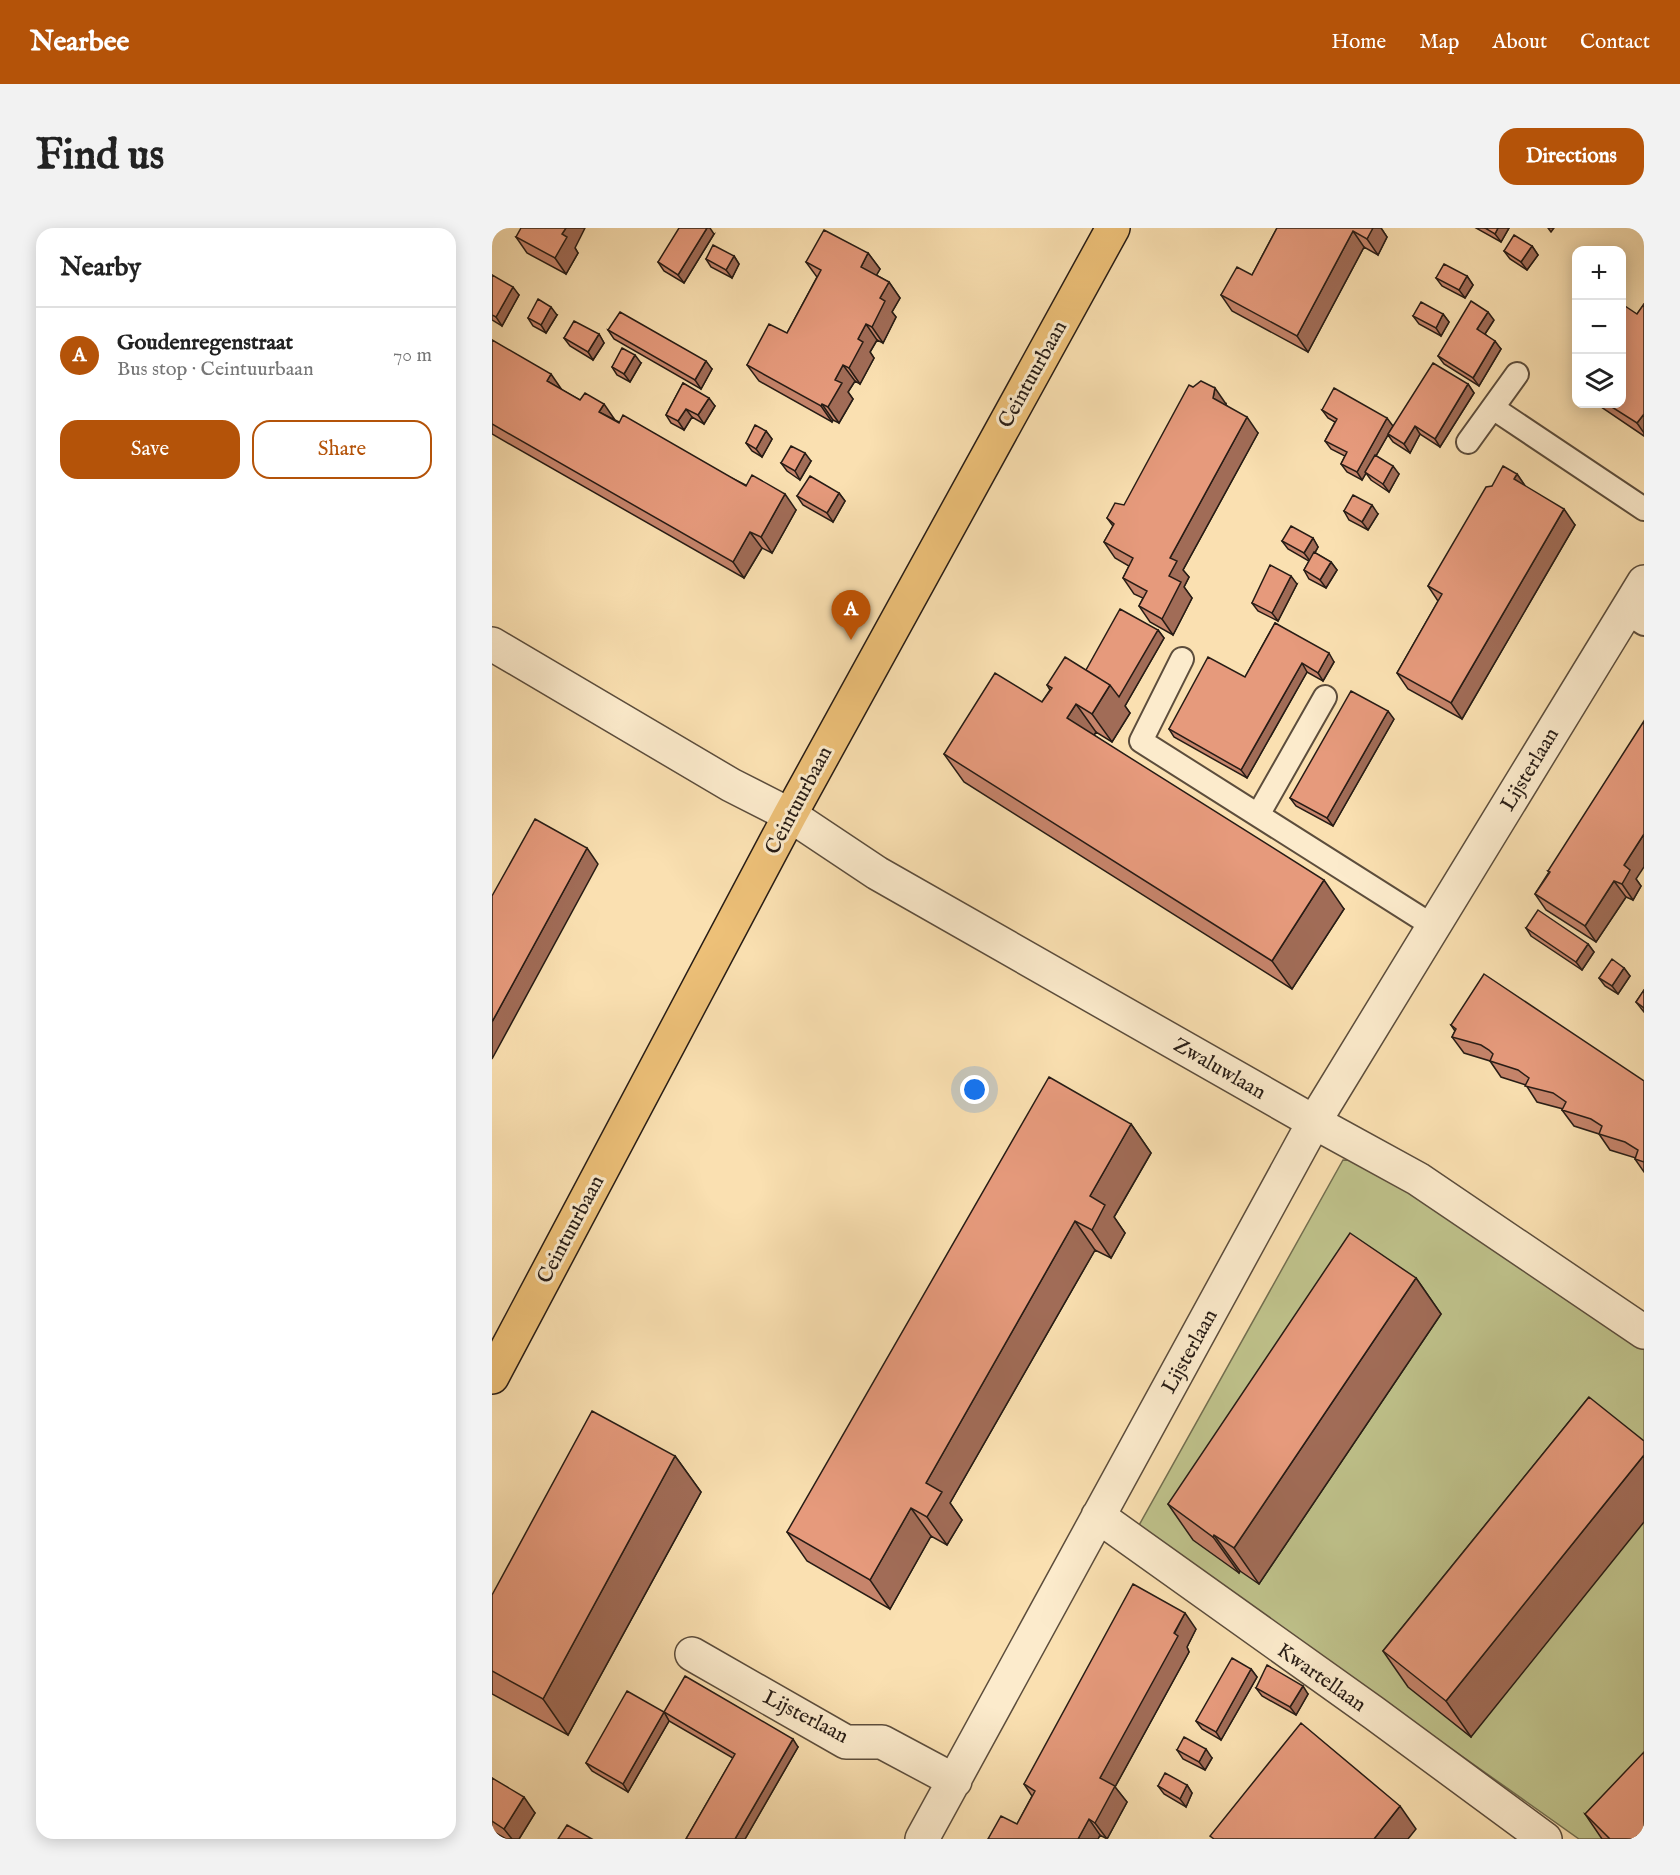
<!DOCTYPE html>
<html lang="en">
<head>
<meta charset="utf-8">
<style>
	:root { --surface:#fff; --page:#f2f2f2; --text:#222; --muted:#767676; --line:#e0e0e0; --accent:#b45309 }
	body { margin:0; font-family:"IM FELL English",serif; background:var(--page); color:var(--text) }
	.controls { position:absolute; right:18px; top:18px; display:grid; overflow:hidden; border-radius:12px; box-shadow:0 3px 15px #0003 }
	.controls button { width:54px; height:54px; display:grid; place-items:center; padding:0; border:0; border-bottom:2px solid var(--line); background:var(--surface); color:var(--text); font:30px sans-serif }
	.you { position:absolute; left:483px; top:862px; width:21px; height:21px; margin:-15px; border:4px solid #fff; border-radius:50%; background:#1a73e8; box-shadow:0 0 0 9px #1a73e833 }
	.badge { display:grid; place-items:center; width:39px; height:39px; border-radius:50%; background:var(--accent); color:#fff; font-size:20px; font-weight:700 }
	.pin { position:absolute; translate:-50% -50px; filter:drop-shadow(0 2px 3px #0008) }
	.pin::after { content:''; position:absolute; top:32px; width:21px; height:18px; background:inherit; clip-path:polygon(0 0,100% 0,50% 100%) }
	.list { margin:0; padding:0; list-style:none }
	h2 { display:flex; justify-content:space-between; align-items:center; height:78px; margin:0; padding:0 24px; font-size:26px }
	h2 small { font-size:20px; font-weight:400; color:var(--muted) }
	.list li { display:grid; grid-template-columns:39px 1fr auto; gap:18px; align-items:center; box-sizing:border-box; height:96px; padding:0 24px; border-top:2px solid var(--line) }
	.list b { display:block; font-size:22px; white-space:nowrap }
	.list p { margin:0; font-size:20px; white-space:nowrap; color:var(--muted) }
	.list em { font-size:20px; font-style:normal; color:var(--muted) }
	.actions { display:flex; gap:12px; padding:18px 24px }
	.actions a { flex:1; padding:14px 0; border:2px solid var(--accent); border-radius:18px; text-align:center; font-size:21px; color:var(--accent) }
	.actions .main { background:var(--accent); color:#fff }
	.icon { flex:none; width:33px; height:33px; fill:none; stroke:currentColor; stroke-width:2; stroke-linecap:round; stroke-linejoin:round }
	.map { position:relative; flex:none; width:1152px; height:1611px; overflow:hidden; border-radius:18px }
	header { display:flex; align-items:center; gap:36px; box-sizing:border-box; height:84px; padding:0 30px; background:var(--accent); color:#fff }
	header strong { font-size:28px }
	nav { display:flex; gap:33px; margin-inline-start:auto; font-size:21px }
	.intro { display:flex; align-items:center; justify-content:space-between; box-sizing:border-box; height:144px; padding:0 36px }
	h1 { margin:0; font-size:42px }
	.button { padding:15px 27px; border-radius:18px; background:var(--accent); color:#fff; font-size:21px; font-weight:700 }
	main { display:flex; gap:36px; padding:0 36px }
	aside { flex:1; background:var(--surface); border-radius:18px; box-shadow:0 3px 15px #0003 }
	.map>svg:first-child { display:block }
	.green { fill:#bfc28b; stroke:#736f50; stroke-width:1.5 }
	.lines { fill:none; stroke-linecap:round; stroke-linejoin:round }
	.lane-casing { stroke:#5c4d3c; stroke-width:26 }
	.street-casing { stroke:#5c4d3c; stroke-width:36 }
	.primary-casing { stroke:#271c15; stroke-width:36 }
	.lane { stroke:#fcebcc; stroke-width:22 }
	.street { stroke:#fcebcc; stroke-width:33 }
	.primary { stroke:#edc078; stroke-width:33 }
	.wall { fill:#c6846b; stroke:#271c15; stroke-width:1.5 }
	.shaded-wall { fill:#a16c57; stroke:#271c15; stroke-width:1.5 }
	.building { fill:#e69a7c; stroke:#271c15; stroke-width:1.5 }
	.labels { text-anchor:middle; stroke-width:6; stroke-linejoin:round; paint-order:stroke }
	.street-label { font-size:21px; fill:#271c15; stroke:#fcebcc }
</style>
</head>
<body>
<header>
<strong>Nearbee</strong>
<nav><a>Home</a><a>Map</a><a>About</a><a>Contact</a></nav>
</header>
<div class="intro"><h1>Find us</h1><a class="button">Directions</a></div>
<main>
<aside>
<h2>Nearby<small></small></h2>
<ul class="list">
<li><span class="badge">A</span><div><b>Goudenregenstraat</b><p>Bus stop · Ceintuurbaan</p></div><em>70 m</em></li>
</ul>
<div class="actions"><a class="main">Save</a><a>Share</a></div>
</aside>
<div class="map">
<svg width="1152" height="1611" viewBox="0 0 1152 1611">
	<rect width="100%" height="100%" fill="#fae0b1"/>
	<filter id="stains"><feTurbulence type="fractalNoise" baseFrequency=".00333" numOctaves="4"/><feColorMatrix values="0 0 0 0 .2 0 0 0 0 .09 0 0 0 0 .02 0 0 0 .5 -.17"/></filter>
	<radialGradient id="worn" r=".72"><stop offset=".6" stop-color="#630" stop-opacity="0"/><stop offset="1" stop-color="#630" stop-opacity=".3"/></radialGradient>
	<path class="green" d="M851,932L870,933L1152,1119V1611H1087L646,1299Z"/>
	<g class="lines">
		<g class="lane-casing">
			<path id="lane" d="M1001,180L1152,281
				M976,214L1025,146
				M1133,384L1152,396
				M690,431L649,513L941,698
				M766,587L833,469"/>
		</g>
		<g class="street-casing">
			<path id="street" d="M0,416L239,557L298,587L385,645L822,894L926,951L1152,1104
				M606,1288L882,1485L1053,1611
				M200,1426L354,1514H390L463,1553
				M430,1611L822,894L1152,354"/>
		</g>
		<g class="primary-casing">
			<path id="primary" d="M0,1149L298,587L621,0"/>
		</g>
		<use href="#lane" class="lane"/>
		<use href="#street" class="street"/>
		<use href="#primary" class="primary"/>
	</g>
	<path class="wall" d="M785,0H889L895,9L886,27L872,19L816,124L740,83L729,67L760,47Z
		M984,0H1017L1009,14Z
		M222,6L192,55L172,43L166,34Z
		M24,9L83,20L86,25L74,46L35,25Z
		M1040,18L1046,27L1035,42L1018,31L1012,23Z
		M376,25L388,41L384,47L397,54L408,70L400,84L404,89L391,115L385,112L378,124L382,130L368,156L363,153L356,164L361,171L347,195L341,192L340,194L267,153L255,137L295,105L325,49L314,34Z
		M242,28L247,36L240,50L219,39L214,31Z
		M0,47L27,67L10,98L0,92Z
		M975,48L981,57L973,70L950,58L944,50Z
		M1152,76V208L1106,177L1104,176H1130L1145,86Z
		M951,86L957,94L949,108L927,96L921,88Z
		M65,87L54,105L41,98L36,90Z
		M1002,92L993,106L1009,121L987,158L952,136L946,128Z
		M116,102L220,141L209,161L122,111Z
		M107,106L112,115L101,132L78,118L72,110Z
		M0,112L70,162L123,192L304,282L280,325L270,320L252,350L0,206Z
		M149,135L138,154L125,147L120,139Z
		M191,155L223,178L212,196L200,189L192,202L179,195L174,187Z
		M976,156L982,165L948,219L928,206L918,225L901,214L896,207L884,228L907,246L897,264L879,252L874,245L870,252L855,244L849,236L853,228L839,221L833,213L843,194L836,190L830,182L901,198Z
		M734,176V177L766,205L691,342L697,349L692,359L700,370L681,407L658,394L647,378L651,370L642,366L631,350L637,338L623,330L612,314L621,298L615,290L632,277Z
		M274,203L280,211L270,229L260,223L254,215Z
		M319,233L308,252L295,243L289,235Z
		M1025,246L1033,258L1083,297L970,491L916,461L905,445L946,373L936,358L1000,258Z
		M347,265L353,273L341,294L311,277L305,268Z
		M852,283L886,286L876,302L857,292Z
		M821,310L826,319L823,325L839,334L845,342L834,360L817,351L812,342L817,333L796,321L790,313Z
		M805,356L786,393L766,383L760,375Z
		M783,395L842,434L831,453L815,444L755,550L682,509L677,501L753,449Z
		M666,402L672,410L633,478L638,485L620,514L604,504L602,507L852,681L800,761L472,554L452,526L550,474L558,462L555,457L594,442Z
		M902,491L841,598L804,578L798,570Z
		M1056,643L1144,651L1149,658L1141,672L1134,669L1104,714L1054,682L1043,666L1057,644Z
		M1034,700L1096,716L1102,724L1090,742L1039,708Z
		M1132,740L1138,748L1126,766L1113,758L1107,750Z
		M1152,762V784L1144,774Z
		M959,797L1152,853V944L1143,931L1144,930L1118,922L1107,906L1082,898L1070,882L1071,881L1045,874L1034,857L1009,849L998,833L972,825L960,809L963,803Z
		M639,896L659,925L622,989L633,1005L619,1030L603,1022L458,1275L470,1292L455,1317L439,1308L398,1381L315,1333L295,1304Z
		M924,1050L949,1086L767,1356L748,1343L747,1345L701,1312L676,1276Z
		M1097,1169L979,1509L916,1459L891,1423Z
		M183,1228L209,1264L76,1507L0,1466V1367Z
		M704,1401L695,1419L697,1424L623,1559L635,1574L615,1611L608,1607L606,1611H496L525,1596L540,1568L532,1556Z
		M759,1441L765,1449L729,1512L710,1501L704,1493Z
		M764,1460L816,1466L804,1487L770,1468Z
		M172,1484L177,1493L136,1564L100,1543L94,1535Z
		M172,1484L306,1519L253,1611H194L241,1530L177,1493Z
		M685,1522L720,1530L713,1542L691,1531Z
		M0,1550L43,1585L27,1611H14L2,1604L0,1607Z
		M695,1557L700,1565L694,1579L672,1566L666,1558Z
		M1093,1586L1152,1611H1110Z"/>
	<path class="shaded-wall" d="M74,0H93L83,20L86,25L74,46L63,30L70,6Z
		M215,0H218L222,6L192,55L186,47Z
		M880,0H889L895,9L886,27L875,11Z
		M1006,0H1017L1009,14L1003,6Z
		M1056,0H1062L1059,4Z
		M861,3L872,19L816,124L805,108Z
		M1040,18L1046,27L1035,42L1029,34Z
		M376,25L388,41L380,55L369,39Z
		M242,28L247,36L240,50L234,42Z
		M975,48L981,57L973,70L967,62Z
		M397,54L408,70L400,84L404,89L391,115L380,99L388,70Z
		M21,59L27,67L10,98L4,89Z
		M59,79L65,87L54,105L49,97Z
		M996,84L1002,92L991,109L985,101Z
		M951,86L957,94L949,108L944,100Z
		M374,96L385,112L378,124L382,130L368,156L357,140L366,111Z
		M107,106L112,115L101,132L96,124Z
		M1003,113L1009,121L987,158L981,150Z
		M143,127L149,135L138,154L132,146Z
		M214,133L220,141L209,161L203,152Z
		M351,137L363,153L356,164L361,171L347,195L336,179L343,152Z
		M59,146L70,162L55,153Z
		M976,156L982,165L948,219L943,211Z
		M723,160L734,176L732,186L721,170Z
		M217,170L223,178L212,196L206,187Z
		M112,176L123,192L107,184Z
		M330,176L341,192L340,194L329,178Z
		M194,181L200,189L192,202L186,193Z
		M1152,186V205L1145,195Z
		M755,189L766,205L691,342L697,349L692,359L700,370L681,407L670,391L677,348L678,330Z
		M895,190L901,198L870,252L865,244Z
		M923,198L928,206L918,225L912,216Z
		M274,203L280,211L270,229L264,221Z
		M313,225L319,233L308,252L303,243Z
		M901,238L907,246L897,264L891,256Z
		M1025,246L1036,262L1022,251Z
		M347,265L353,273L341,294L335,285Z
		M293,266L304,282L280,325L269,309Z
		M880,277L886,286L876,302L870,294Z
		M1072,281L1083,297L970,491L959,475Z
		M258,304L270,320L252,350L241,334Z
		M821,310L826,319L818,333L812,325Z
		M839,334L845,342L834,360L828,352Z
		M799,348L805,356L786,393L780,385Z
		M666,402L672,410L633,478L638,485L620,514L600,486L618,457Z
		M837,425L842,434L831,453L826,445Z
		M810,435L815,444L755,550L749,542Z
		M584,476L604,504L595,519L575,490Z
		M896,483L902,491L841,598L835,590Z
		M1152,606V639L1144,651L1149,658L1141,672L1130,656L1132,637Z
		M95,620L106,636L0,831V794Z
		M832,652L852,681L800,761L780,733Z
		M1122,653L1134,669L1104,714L1093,698Z
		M1096,716L1102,724L1090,742L1084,734Z
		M1132,740L1138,748L1126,766L1120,758Z
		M639,896L659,925L622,989L633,1005L619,1030L600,1002L598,968Z
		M583,993L603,1022L458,1275L470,1292L455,1317L435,1289L434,1255Z
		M924,1050L949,1086L767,1356L742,1320Z
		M1152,1227V1294L979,1509L954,1473Z
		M183,1228L209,1264L76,1507L51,1471Z
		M419,1280L439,1308L398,1381L378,1352Z
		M722,1307L748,1343L747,1345L721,1309Z
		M693,1385L704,1401L695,1419L697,1424L623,1559L635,1574L615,1611L603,1595L608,1550Z
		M759,1441L765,1449L729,1512L724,1504Z
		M811,1458L816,1466L804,1487L798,1479Z
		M172,1484L177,1493L136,1564L131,1556Z
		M301,1511L306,1519L253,1611H243Z
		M714,1521L720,1530L713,1542L707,1534Z
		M695,1557L700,1565L694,1579L688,1571Z
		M32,1569L43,1585L27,1611H20L12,1601Z
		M908,1578L924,1601L916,1611H882Z
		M597,1591L608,1607L606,1611H586Z"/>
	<path class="building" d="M29,0H74L70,6L75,9L63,30L24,9Z
		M187,0H215L186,47L166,34Z
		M785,0H881L875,11L861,3L805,108L729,67L745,39L760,47Z
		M993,0H1006L1003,6Z
		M332,2L376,25L369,39L397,54L388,70L393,73L380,99L374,96L366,111L371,114L357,140L351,137L343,152L350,155L336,179L330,176L329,178L255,137L277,96L295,105L329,42L314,34Z
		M1022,7L1040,18L1029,34L1012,23Z
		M221,17L242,28L234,42L214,31Z
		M952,36L975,48L967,62L944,50Z
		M0,47L21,59L4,89L0,87Z
		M46,71L59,79L49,97L36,90Z
		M979,73L996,84L985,101L1003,113L981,150L946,128Z
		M929,74L951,86L944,100L921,88Z
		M1130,76L1145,86L1152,76V186L1145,195L1115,176H1130Z
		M128,84L214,133L203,152L116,102Z
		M82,93L107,106L96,124L72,110Z
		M0,112L59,146L55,153L88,172L93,165L112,176L107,184L127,195L131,187L254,258L260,247L293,266L269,309L258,304L241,334L0,196Z
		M130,120L143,127L132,146L120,139Z
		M941,135L976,156L943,211L923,198L912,216L896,206Z
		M709,153L723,160L721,170L755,189L678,330L685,333L677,348L689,354L670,391L647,378L655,363L631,350L641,330L612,314L622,296L615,290L623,275L632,277L697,157L701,159Z
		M191,155L217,170L206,187L194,181L186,193L174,187Z
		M842,160L895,190L865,244L849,236L855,224L833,213L845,191L830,182Z
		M263,197L274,203L264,221L254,215Z
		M299,218L313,225L303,243L289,235Z
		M883,227L901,238L891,256L873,244Z
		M1011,238L1025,246L1022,251L1072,281L959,475L905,445L950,366L936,358L994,259L1000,258Z
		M318,248L347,265L335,285L305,268Z
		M861,267L880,277L870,294L852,283Z
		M799,298L821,310L812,325L790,313Z
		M822,324L839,334L828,352L812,342Z
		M778,337L799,348L780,385L760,375Z
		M628,381L666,402L627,469L618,457L594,442Z
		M783,395L837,425L826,445L810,435L749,542L677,501L716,429L753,449Z
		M573,429L618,457L600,486L584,476L575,490L832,652L780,733L452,526L503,445L550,474L560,460L555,457Z
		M859,463L896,483L835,590L798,570Z
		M1152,493V606L1132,637L1138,642L1130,656L1122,653L1093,698L1043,666L1058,644L1056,643Z
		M43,591L95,620L0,794V668Z
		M1046,682L1096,716L1084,734L1034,700Z
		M1120,731L1132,740L1120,758L1107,750Z
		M992,746L1152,853V934L1143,931L1146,922L1133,914L1107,906L1110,898L1099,891L1070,882L1074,874L1061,865L1033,858L1037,850L1026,842L998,833L1001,826L997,822L989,817L960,809L964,801L959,797Z
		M1152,762V780L1144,774Z
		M557,849L639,896L598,968L613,977L600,1002L583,993L434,1255L450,1264L435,1289L419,1280L378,1352L295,1304Z
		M858,1005L924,1050L742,1320L722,1307L721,1309L676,1276Z
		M1097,1169L1152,1213V1227L954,1473L891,1423Z
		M100,1183L183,1228L51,1471L0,1443V1367Z
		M641,1356L693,1385L682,1405L686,1408L608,1550L623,1558L603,1595L597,1591L586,1611H496L509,1588L525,1596L543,1563L532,1556Z
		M740,1430L759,1441L724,1504L704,1493Z
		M775,1437L811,1458L798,1479L764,1460Z
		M193,1448L301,1511L243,1611H194L243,1526L172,1484Z
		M135,1463L172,1484L131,1556L94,1535Z
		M809,1495L908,1578L882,1611H722L718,1608Z
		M692,1509L714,1521L707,1534L685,1522Z
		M1152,1524V1611H1118L1093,1586Z
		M673,1545L695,1557L688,1571L666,1558Z
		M0,1550L32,1569L12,1601L0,1593Z
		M75,1597L100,1611H66Z"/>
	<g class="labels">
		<g class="street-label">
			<text transform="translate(540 146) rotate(-61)" y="7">Ceintuurbaan</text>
			<text transform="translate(1037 541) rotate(-59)" y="7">Lijsterlaan</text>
			<text transform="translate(306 572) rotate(-62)" y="7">Ceintuurbaan</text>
			<text transform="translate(728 840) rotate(30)" y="7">Zwaluwlaan</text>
			<text transform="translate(78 1001) rotate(-62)" y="7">Ceintuurbaan</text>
			<text transform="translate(697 1123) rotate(-61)" y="7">Lijsterlaan</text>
			<text transform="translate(830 1449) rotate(35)" y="7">Kwartellaan</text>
			<text transform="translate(314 1488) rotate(27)" y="7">Lijsterlaan</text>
		</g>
	</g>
	<rect width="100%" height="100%" filter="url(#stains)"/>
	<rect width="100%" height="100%" fill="url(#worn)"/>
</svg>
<div class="controls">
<button>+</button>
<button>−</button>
<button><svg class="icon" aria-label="layers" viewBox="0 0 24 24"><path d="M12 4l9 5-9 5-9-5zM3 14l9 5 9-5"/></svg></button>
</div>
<div class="you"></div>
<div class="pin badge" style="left:359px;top:412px">A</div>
</div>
</main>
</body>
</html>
